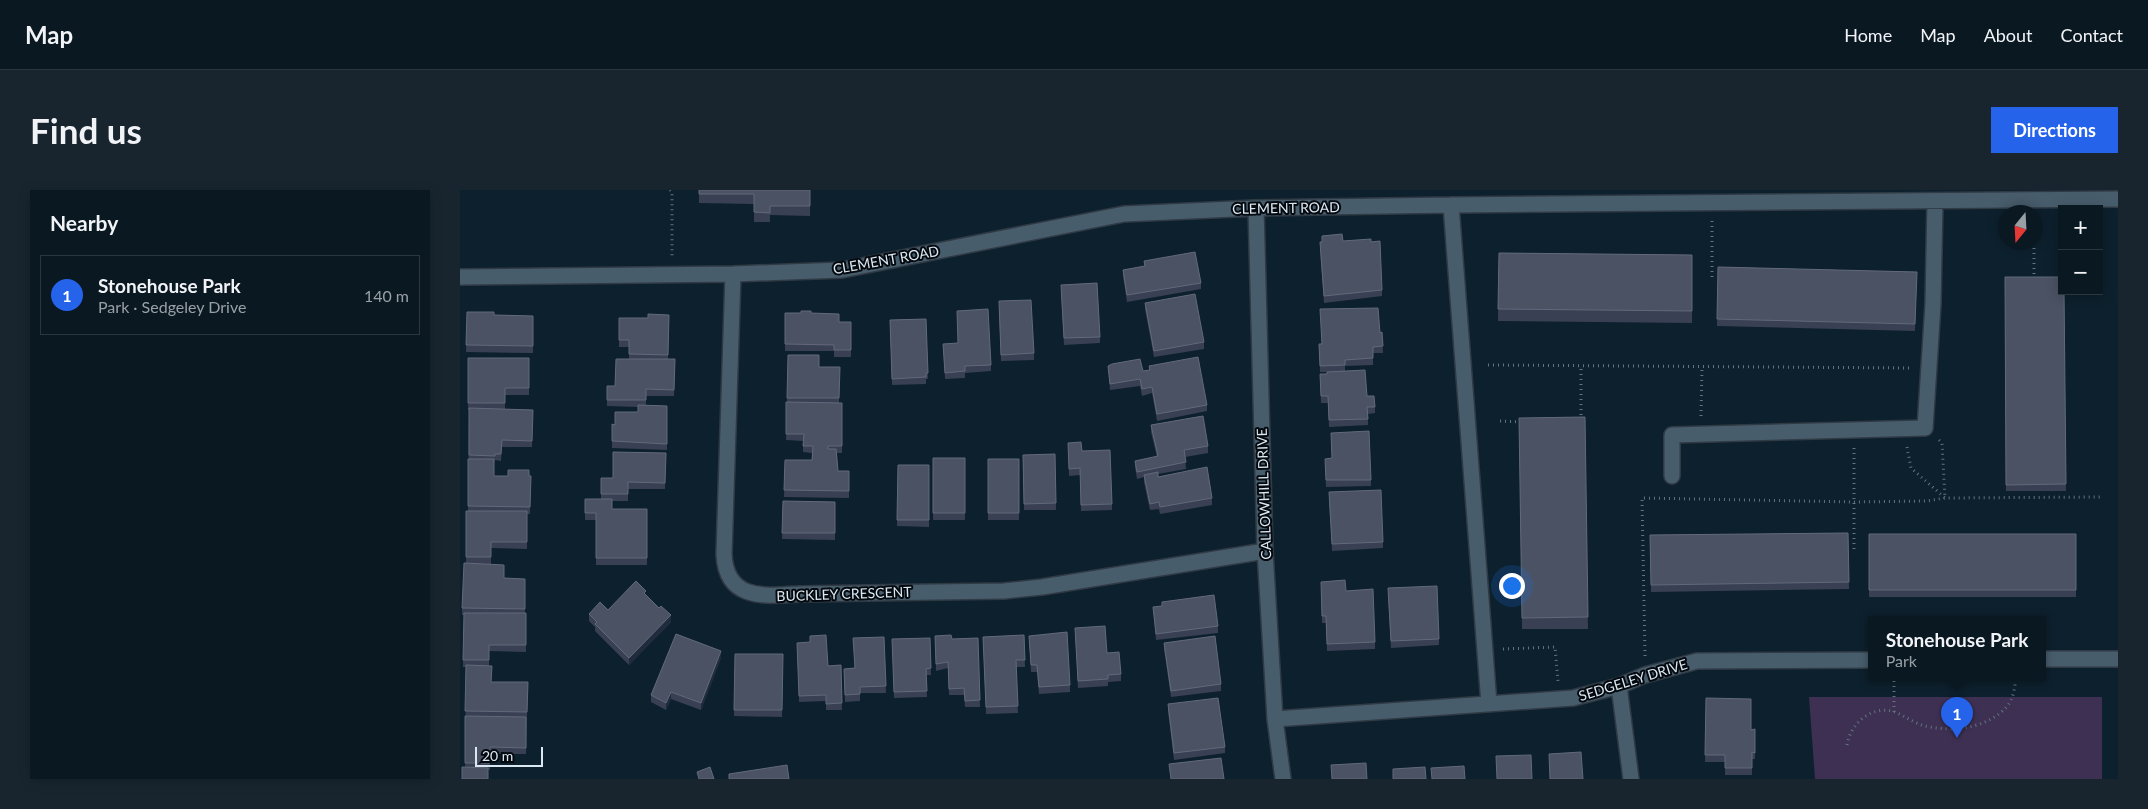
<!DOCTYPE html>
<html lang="en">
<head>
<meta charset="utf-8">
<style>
	:root { --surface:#0a1822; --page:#18252f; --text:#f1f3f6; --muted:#99a0a5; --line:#2a3740; --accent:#2563eb }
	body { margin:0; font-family:Lato,sans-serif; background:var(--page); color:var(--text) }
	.controls { position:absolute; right:15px; top:15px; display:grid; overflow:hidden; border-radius:0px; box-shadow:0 2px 12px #0003 }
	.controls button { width:45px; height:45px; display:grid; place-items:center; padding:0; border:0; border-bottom:1px solid var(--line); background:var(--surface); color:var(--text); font:25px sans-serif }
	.compass { position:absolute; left:1538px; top:15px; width:45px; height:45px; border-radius:50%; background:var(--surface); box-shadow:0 2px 12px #0003; rotate:198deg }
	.scale { position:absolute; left:15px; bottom:12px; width:68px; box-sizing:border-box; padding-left:5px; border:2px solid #dce8f1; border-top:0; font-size:14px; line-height:18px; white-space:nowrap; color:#dce8f1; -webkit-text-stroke:4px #03090f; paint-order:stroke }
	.you { position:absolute; left:1051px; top:395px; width:18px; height:18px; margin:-12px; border:4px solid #fff; border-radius:50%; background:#1a73e8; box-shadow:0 0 0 8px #1a73e833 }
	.badge { display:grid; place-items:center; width:32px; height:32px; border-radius:50%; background:var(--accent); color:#fff; font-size:16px; font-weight:700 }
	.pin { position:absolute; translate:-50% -41px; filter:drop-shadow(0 1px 2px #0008) }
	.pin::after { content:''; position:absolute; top:26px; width:18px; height:15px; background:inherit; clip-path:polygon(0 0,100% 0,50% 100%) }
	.popup { position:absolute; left:1408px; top:426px; width:178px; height:65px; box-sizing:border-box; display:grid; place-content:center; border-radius:0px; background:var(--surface); filter:drop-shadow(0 1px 4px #0005); font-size:16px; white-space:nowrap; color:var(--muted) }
	.popup b { font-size:19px; color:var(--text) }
	.popup::after { content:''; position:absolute; left:50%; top:100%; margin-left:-10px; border:10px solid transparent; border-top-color:var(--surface) }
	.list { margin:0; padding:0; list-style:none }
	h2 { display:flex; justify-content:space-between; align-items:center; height:65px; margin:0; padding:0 20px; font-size:21px }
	h2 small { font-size:16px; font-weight:400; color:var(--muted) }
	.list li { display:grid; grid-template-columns:32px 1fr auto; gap:15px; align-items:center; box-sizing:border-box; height:80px; margin:0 10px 10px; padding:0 10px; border:1px solid var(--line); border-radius:0px }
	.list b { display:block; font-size:19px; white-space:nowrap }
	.list p { margin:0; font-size:16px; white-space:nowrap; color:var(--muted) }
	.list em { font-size:16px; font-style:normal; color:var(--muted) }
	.map { position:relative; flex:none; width:1658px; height:589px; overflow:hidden; border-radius:0px }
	header { display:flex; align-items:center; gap:30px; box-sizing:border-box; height:70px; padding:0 25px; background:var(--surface); border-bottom:1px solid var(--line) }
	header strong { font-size:24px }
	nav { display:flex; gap:28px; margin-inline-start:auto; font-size:18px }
	.intro { display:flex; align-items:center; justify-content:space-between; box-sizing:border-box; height:120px; padding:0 30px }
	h1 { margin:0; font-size:35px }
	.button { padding:12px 22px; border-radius:0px; background:var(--accent); color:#fff; font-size:18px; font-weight:700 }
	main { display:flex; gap:30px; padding:0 30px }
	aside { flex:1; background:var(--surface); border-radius:0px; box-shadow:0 2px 12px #0003 }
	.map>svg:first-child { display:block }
	.green { fill:#3e3052 }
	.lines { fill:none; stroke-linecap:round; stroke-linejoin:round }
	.minor-casing { stroke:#303a45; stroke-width:18 }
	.path { stroke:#63747f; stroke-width:3; stroke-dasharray:1 4; stroke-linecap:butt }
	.minor { stroke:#485d6c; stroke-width:15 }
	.wall { fill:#394053 }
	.shaded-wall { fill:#202b3d }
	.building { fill:#4b5264; stroke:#62697a }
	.labels { text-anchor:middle; stroke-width:4; stroke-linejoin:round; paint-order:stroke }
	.street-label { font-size:14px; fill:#dce8f1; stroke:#03090f }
</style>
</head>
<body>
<header>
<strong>Map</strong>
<nav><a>Home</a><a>Map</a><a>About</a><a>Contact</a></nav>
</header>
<div class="intro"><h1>Find us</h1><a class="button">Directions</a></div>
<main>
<aside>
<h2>Nearby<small></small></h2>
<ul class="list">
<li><span class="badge">1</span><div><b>Stonehouse Park</b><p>Park · Sedgeley Drive</p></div><em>140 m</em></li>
</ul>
</aside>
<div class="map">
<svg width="1658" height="589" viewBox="0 0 1658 589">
	<rect width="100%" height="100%" fill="#0d202d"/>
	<path class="green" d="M1349,507H1642V589H1355Z"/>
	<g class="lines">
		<g class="minor-casing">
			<path id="minor" d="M991,15L1029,514
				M796,18L805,361L815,529L823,589
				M273,84L264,364C266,411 305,406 339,404L544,401L582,397L805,361
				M0,87L273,84L382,80L664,24L796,18L991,15L1658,9
				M1212,286V245L1465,238L1473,114L1475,11
				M1582,469H1658
				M1159,496L1171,589
				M815,529L1113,508L1159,496L1185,485L1237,471L1412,470"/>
		</g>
		<path class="path" d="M210,0L212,2V67
			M1252,87V30
			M1574,89V52
			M1028,175L1451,178
			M1241,226L1242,177
			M1121,230V176
			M1040,231L1062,232
			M1447,257L1451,278L1485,308L1482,253L1479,250
			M1394,258V360
			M1043,459L1095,457L1098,491
			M1185,466L1182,308L1394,312L1467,311L1485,308L1643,307
			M1434,522V487
			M1387,555C1390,534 1412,514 1435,522C1447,527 1456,535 1470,537C1491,541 1514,539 1533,528C1551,517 1554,507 1556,487"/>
		<use href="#minor" class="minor"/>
	</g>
	<path class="wall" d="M239,0H350V26L310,25V32H294V14L239,13Z
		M862,46L883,51L922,100V106L864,113L860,59V52H862Z
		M1039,63L1232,65V133L1038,131Z
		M684,71L741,93V99L667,112L663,86V80L684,76Z
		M1258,77L1457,82L1455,141L1257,136Z
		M1545,87L1604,101L1606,301H1546Z
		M601,102L640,147V153L604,155Z
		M685,113L744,152V159L694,167L685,119Z
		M539,118L574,163V170L541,171Z
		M7,122L34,125L73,126V163L6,162Z
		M325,123H351L379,132H391V167H374V161H325Z
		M209,125L208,169H215L214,206H186V215L207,216V260L152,258V234L155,235L178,222V217L147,216V196H155L169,169V157H159V128H188Z
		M466,129L468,189H466V194L432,195L430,130Z
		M922,142L923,163H913V175L885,176V181L915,217V223L908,224V235L869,237L868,213H861L860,184H867V182H860L859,154Z
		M483,154L531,175V181L505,183V188L485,189Z
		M328,165L359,177H380L379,213H382V263H377L378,281H389V308L324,307L325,270H352V263L343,262V251L326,250Z
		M8,168H69V205H45V219L73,220L72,257H42L41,271L35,270L34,273V286H71L70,324H67V359L31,358V374L44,388L65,389V423H66V462L29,461V476L31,492H68L66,564H30V580L5,577L6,477H3L4,425H2V418L6,373V321H8L9,220H8Z
		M648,176L683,181L689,180V176L747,215V221L697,231L692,203L682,206L680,196L650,200Z
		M1125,227L1128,439H1062L1059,228Z
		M691,235L748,256V263L725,267L726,279L698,284V287L752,308V315L700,324L699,319L690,320L684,292V287L677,289L675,277V271L697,267L691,242Z
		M871,243L911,290V296L866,297L865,275L872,268Z
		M608,253L622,261L652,314V320L621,321L620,285L609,286Z
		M206,263L205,299H168V311H152V319H187V375H136V330H125V309H141V288H153Z
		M595,264L596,320H564L563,265Z
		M473,268H505V330H473Z
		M528,269H559V330H528Z
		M438,275H469V337L437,336Z
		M869,309L923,352V358L872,361Z
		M323,311L375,312V350L322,349Z
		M1388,343L1389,399L1191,402L1190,345Z
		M1409,344H1616V407H1409Z
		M861,398L886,401L915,452V459L867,461L866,433H862Z
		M928,404L979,449V455L931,458Z
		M186,406L211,432L169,475L135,441V437L129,431V424L148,420Z
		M702,412L758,436V443L696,450L693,417L702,416Z
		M615,438L647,463L661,484V491L648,492V496L618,498Z
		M564,445L565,477H556L558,523L526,524L523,447Z
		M475,446L492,449L518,448L520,517H505L504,505H489L488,478L476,481Z
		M569,446L610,495V502L579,504L577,482H571Z
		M424,447L426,503H400V511L385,512L384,479L394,478Z
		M470,448L471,485H466L467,507L434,508L432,449Z
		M337,453L368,476L381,475L382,520H366V511L339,512Z
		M704,453L761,494V501L711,507L704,459Z
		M275,464H323L322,527L274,526Z
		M261,468L241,520L211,509L206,520L191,512V505Z
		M1246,508L1291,540L1295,539V569H1292V585H1265V572H1245Z
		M708,514L765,557V563L714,570L708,521Z"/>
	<path class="shaded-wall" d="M211,425V432L169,475V468Z
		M261,461V468L241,520V513Z
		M211,502V509L206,520V513Z"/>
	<path class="building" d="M239,0H350V16H310V23L294,22V4H239Z
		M882,44L883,51L911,49V52L920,51L922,100L864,106L860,52H862V46Z
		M735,62L741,93L667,105L663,80L685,76L684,71Z
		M1039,63L1232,65V121L1038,119Z
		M1258,77L1457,82L1455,134L1257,129Z
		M1545,87H1602V101H1604L1606,294L1546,295Z
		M637,93L640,147L604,148L601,95Z
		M735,104L744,152L694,161L685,113Z
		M571,110L574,163L541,165L539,111Z
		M918,118L920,143L922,142L923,156L913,157V168L885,170V175L860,176L859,154H862L860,119Z
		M528,119L531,175L505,176V181L485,183L483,154L498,153L497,121Z
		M341,121H351V123L379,124V132H391V160H374V155L325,154V123H341Z
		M7,122H34V125L73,126V156L6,155Z
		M188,124L209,125L208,165L169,164V150H159V128H188Z
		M466,129L468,183H466V187L432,189L430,130Z
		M328,165H359V177H380L379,208H327Z
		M738,167L747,215L697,224L692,197L682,199L680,189L650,194L648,176L652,174L680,169L683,181L690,180L689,176Z
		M8,168H69V198H45V213H8Z
		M156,169H215L214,200L186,199V210H147V196H155Z
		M905,180L907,206H914L915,217H907L908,229L869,230L868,206H861L860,184H867V182Z
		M326,212L382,213V256H368V259H376L378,281H389V301L324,300L325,270H352L353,256H343L344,244H326Z
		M178,215L207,216V254L152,251V234L155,235V222H178Z
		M9,218L73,220L72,251L42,250L41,264H35V266L9,265Z
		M743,226L748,256L724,260L726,272L677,282L675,271L698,266L691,235Z
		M1125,227L1128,427L1062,428L1059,228Z
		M909,241L911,290H866L865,269L872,268L871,243Z
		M621,252L622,261L650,260L652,314L621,315L620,278L609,279L608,253Z
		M153,262L206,263L205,293L168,292V304H141V288H153Z
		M595,264L596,313L564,314L563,265Z
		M473,268H505V323H473Z
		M8,269H34V286H48V280H69V286H71L70,317L8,316Z
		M528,269H559V323H528Z
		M438,275H469V330H437Z
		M747,277L752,308L700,317L699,312L690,314L684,285L698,282V287Z
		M921,300L923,352L872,354L869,302Z
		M125,309H152V319H187V368H136V323H125Z
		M323,311L375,312V343H322Z
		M6,321H67V352H31V367H6Z
		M1388,343L1389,392L1191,395L1190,345Z
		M1409,344H1616V400H1409Z
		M4,373L44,375V388L65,389V419L2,418Z
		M885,390L886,401L913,399L915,452L867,454L866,426H862L861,392Z
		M176,391L186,401L184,403L199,418L201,416L211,425L169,468L135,434L137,432L129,424L140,412L148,420Z
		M977,396L979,449L931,451L928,398Z
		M754,405L758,436L696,444L693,417L702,416V412Z
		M4,423H66V455H29V470H3Z
		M645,436L647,463L659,462L661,484L648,485V489L618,491L615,438Z
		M607,442L610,495L579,497L577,475H571L569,446Z
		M216,444L261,461L241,513L211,502L206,513L191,505Z
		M366,445L368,476L381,475L382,513L366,514V505L339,506L337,453L350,452V446Z
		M491,445L492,449L518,448L520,510L505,511L504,498L489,499L488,472L476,474L475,446Z
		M564,445L565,470H556L558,516L526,517L523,447Z
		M755,446L761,494L711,501L704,453Z
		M424,447L426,496L400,497V504L385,505L384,479L395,478L393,448Z
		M470,448L471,478L466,479L467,501L434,502L432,449Z
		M275,464H323L322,520H274Z
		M6,475L32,476L31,492H68L67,522L5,521Z
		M758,508L765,557L714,563L708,514Z
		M1246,508L1291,509V540L1295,539V563L1292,562V578H1265V565H1245Z
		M5,526L66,527V558L30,557V573H5Z
		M1121,562L1123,589H1090L1089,564Z
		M1071,565L1072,589H1037L1036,566Z
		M761,568L764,589H711L709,574Z
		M906,573L907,589H872L871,575Z
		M327,575L329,589H269V584Z
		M1004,576L1005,589H972L971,578Z
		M2,577L28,578V589H2Z
		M250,577L254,589H239L237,582Z
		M965,577L966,589H933V579Z"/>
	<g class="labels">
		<g class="street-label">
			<text transform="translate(826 18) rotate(-1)" y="5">CLEMENT ROAD</text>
			<text transform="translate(426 70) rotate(-10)" y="5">CLEMENT ROAD</text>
			<text transform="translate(804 304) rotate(-92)" y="5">CALLOWHILL DRIVE</text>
			<text transform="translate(384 404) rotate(-2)" y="5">BUCKLEY CRESCENT</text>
			<text transform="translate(1173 490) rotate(-17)" y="5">SEDGELEY DRIVE</text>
		</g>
	</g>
</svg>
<div class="controls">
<button>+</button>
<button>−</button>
</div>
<svg class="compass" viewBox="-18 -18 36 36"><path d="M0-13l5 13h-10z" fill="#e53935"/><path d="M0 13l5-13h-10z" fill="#99a0a5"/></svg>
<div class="scale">20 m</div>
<div class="you"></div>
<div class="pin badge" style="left:1497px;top:548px">1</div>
<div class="popup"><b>Stonehouse Park</b>Park</div>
</div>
</main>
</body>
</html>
